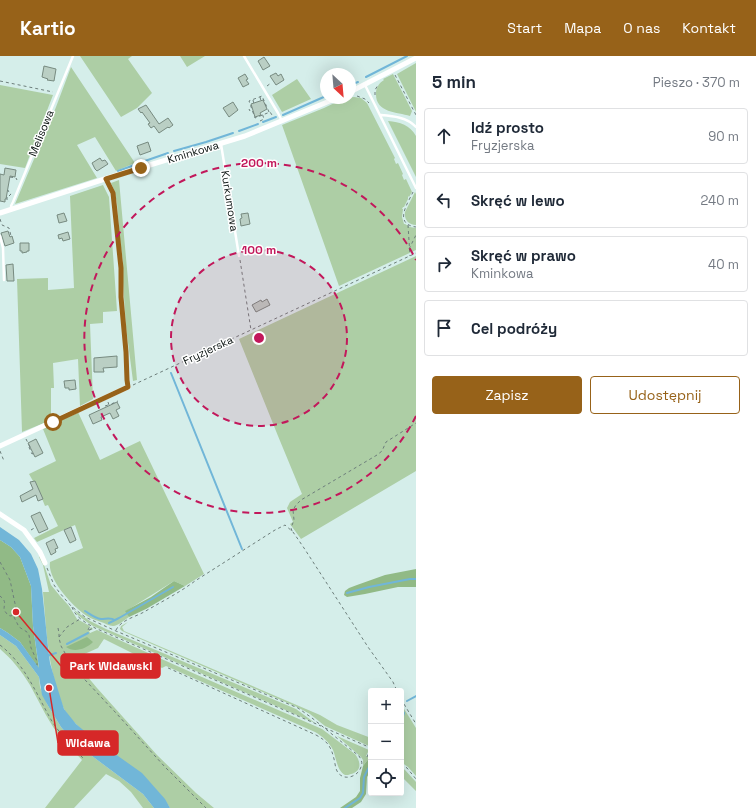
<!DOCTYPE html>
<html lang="pl">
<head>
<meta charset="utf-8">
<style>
	:root { --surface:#fff; --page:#f6f6f7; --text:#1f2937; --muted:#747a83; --line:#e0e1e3; --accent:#976219 }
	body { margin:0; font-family:"Space Grotesk",sans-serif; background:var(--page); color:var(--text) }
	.controls { position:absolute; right:12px; bottom:12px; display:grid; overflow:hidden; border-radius:4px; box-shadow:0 4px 16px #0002 }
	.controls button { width:36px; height:36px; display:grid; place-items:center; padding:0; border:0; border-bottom:1px solid var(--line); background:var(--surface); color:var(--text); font:20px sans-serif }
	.compass { position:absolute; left:320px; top:12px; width:36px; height:36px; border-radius:50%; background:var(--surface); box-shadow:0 4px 16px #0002; rotate:154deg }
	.stop { position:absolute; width:12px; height:12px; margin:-9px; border:3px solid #976219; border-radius:50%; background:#fff }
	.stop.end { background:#976219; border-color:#fff; box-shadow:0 1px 4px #0008 }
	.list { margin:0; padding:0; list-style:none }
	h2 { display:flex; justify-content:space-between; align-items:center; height:52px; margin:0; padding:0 16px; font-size:17px }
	h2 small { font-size:13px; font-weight:400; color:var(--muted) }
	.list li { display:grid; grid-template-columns:26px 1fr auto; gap:12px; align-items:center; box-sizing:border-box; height:56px; margin:0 8px 8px; padding:0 8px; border:1px solid var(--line); border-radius:4px }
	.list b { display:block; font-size:15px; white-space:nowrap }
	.list p { margin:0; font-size:13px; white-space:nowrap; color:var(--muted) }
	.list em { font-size:13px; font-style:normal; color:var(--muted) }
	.actions { display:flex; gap:8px; padding:12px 16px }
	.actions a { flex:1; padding:9px 0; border:1px solid var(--accent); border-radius:4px; text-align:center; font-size:14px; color:var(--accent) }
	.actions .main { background:var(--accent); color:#fff }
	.icon { flex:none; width:22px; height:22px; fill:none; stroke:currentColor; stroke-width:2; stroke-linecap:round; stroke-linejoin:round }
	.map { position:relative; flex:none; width:416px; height:752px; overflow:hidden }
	header { display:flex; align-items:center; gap:24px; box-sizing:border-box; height:56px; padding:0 20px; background:var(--accent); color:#fff }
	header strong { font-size:19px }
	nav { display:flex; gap:22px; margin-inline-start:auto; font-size:14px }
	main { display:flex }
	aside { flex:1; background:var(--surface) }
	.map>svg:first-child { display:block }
	.green { fill:#adcea5 }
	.forest { fill:#91ba86 }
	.water { fill:#71b6d8 }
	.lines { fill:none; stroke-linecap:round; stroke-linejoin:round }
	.stream { stroke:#71b6d8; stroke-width:2 }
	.building { fill:#bacfc4; stroke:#778a80 }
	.path { stroke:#6d7e7b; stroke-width:1; stroke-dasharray:3 3; stroke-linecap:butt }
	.lane { stroke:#fff; stroke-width:2.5 }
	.street { stroke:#fff; stroke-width:5 }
	.route { stroke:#976219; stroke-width:5 }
	.ring { fill:none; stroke:#c2185b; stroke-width:2; stroke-dasharray:7 5 }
	.labels { text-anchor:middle; stroke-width:3; stroke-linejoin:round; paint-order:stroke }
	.street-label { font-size:11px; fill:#08110f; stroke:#fff }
	.centre { fill:#c2185b; stroke:#fff; stroke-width:2 }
	.ring-label { font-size:12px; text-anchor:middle; font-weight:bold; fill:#c2185b; stroke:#fff; stroke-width:3; stroke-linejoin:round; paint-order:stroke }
	.leader { fill:none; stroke:#d62828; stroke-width:1.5 }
	.callout-dot { fill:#d62828; stroke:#fff; stroke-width:1.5 }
	.callout { fill:#d62828; stroke:#d62828; stroke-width:1.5 }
	.callout-label { font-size:12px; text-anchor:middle; font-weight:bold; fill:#fff }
</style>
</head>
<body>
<header>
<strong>Kartio</strong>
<nav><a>Start</a><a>Mapa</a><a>O nas</a><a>Kontakt</a></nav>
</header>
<main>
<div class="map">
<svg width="416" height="752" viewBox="0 0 416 752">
	<rect width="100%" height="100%" fill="#d5eeea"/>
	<path class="green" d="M80,0H132L128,3L152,37L137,52L121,61Z
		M180,0H205L187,11Z
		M416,7V56L397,18Z
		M71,11L135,107L116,115L95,81L77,89L97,122L15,148L56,51Z
		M393,18L412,55L410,60C397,56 375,57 376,37C376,32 379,27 384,24L383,23Z
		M297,23L311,43L282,56L272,39Z
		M0,29L53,39L25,112L0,108Z
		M354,41L361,42L367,47L395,102L394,103L396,108L398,107L403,118L402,119L404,124L406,123L412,136L409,141L408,140V143L404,151H403L402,153H403L402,161L404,168H405L410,171L416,172V194L339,230L282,69L324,52L345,42Z
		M388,65C400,66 410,69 416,80V121Z
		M119,124L137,324L133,325L126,271L123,226V205L120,185L117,147L114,134L111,127Z
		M103,129L109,141L117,255L103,256V267L90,268L93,343L80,350L78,303L53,307L54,332H51V363L49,365L22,376L17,223L48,222V234L74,232L70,140Z
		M415,136L416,138V169C408,169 404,163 405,156Z
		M416,200V415L301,483L290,468L293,466L287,452L290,446L302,438L278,380L239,283Z
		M78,356L100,404L140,385L204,518L185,530L174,525L126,555L129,561C124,564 118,570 113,570C109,570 105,567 101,566C97,564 91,563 87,560C73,551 47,523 50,506L83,492L75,469L37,486L34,482L58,470L48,449L45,450L35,425H33L29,418L56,405L43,373Z
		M40,500L43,506L51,529L60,540L69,550L77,563L90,570L88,574H89L91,571L93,573L89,575L90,577L97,574L195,618L322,673L355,698C361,706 362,715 351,718C349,719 347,719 345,719C337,715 336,701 333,694C329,686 322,680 315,676L166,610L162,612L104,583L98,592L80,600L73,602L77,608L97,632L157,699L196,737L214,752H170C154,726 130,710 106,692C92,683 72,667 64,653C61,646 58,637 56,630C47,599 46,568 43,536H49L43,509L39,501Z
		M74,554L90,565L106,573L296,653L315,667L93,570C86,565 78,561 74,554Z
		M128,566L122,571L124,575L320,659L337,669L371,682V691L325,670L310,658L297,651L122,575L120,573L121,570Z
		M0,579L16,590L39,621L40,631L47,648L61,671L67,678L88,697L143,738L154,752H143L131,736L119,725L106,718L74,752H45L82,704C76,697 69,691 63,684C49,668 40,647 30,629C22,616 12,603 0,593Z
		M401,648L416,672V720L408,711L401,706V674L403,669L401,668Z
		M337,680L369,694L366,700L368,701L371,699V702L370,701L363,710V704L361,701Z
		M401,711L405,714L416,726V735L401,720Z"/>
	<path class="forest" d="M0,484L11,491L20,501L31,530L33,570L39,613L20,586L8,577L0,572Z
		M416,513V531H398L365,538L347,541L344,539L345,535L349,532L357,529L385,519Z
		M174,525L185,530L146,553L129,561L125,555L151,541Z
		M87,581L93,586C86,593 74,597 66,591Z
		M370,701L371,702V714L367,721L366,738L361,746L352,752H340L356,741L360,735V722L363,710Z"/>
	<path class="water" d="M0,471L19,484L31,498L38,513L42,533L48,591L50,607L58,634L64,653L76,668L94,683L142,717L165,743L170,752H154L143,738L88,697L67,678L61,671L47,648L42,639L39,621L16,590L0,579V572L8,577L20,586L39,612L33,570L31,530L20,501L11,491L0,484Z"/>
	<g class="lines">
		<path class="stream" d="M366,21L407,0
			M350,29L358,26
			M283,59L326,40
			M263,66L276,61
			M239,75L258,68
			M174,95L206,86L233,77
			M142,106L168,97
			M118,115L137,108
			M171,317L242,493
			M347,537L369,531L410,523H416
			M85,555C90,558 95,562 101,563C106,563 110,561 115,564
			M109,567L119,562L173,531
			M67,588L88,577
			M47,600L56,597
			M407,645L416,640
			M401,652L404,657L401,667
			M345,752L360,742L363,737L364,721L371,707"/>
	</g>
	<path class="building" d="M264,1L270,10L263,14L258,5Z
		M44,10L56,13L54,25L47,24L48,23L42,21Z
		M276,17L278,20L281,18L284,24L276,29L270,20Z
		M245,18L248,23L246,24L249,28L243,31L238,22Z
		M263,44L267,53L260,57L261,59L255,61L251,48Z
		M233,46L238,54L229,61L223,52Z
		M146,49L159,68L168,62L173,69L169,72L168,71L159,77L154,70L151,72L148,68L150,67L142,56L141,57L138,53Z
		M148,86L151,95L140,99L137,90Z
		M100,102L102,105L105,104L108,108L97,115L95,113L92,107Z
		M5,112L16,114L15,121L10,120L6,143H5V146L0,145V118L4,119Z
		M64,157L67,165L59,167L57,159Z
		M248,157L250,168L241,170L240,163L242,162L241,158Z
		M8,175L10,181L12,180L14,187L5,190L1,177Z
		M68,176L70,183L63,185L62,182L59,183L58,179Z
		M20,187H29V195H27V196L22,197V195H20Z
		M13,208L14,225H7L6,209Z
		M267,243L270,249L256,256L252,249L261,244L262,246Z
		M117,300V311L103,312L104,316H94V302Z
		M75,324L76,333L69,334V332H65L64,325Z
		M117,346L120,352L116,354L119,360L113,363L110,357L101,361L102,364L93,368L89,359Z
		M36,383L43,397L35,401L28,387Z
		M35,425L43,443L38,445L36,439L22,446L20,440L33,433L30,426Z
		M40,456L48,473L39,477L31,460Z
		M71,471L76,484L70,487L64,474Z
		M54,483L58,492L55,493L56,496L51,499L46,487Z"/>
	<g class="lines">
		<path class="path" d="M395,19L416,59
			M0,25L53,36
			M267,30L271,27
			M375,39V34L378,29
			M357,40L365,43L369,47
			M260,41L261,45
			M253,44L254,48
			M249,53L250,55
			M269,56L262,40L249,45L255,62L270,56L272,59L273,58
			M260,65L264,63L262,57
			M10,121L16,122L17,124
			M108,127L113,137L121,212V241L126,296L128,326
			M413,136C408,147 393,168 416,171
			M7,144V140H9L11,138L10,136L8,135V134
			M0,163L2,169L9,172L11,180
			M408,169L410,200
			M409,193L416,179
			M240,204L251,274
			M133,329L416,197
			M108,346L109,349L118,345
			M105,350L108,349
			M26,383L31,393
			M29,391L32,398L34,397
			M0,395L4,405
			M31,474L36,471
			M292,475L291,472L294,464L293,454L296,449L301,444L377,399L382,395L386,386L416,367
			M0,506L10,524L17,557L15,559L10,560L7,558L4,554C4,547 7,546 0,540
			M47,512L54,529L59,536L71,550L85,561L116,575L298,652L312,662L359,700C361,703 363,707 361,711C358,721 343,726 337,715C335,711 335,706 334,703C331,690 327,685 316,679L166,611
			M72,551C75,561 86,567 95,572L321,670
			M14,561L19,571L27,576L29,579L31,592L37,605V609
			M58,572L59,577V582L61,590L73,611L116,657L165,711L206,752
			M88,574L90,570
			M89,574L94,572
			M116,574C121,564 135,561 144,556C161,546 179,537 195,525L275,474L285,469L293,476L304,492L368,591L393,626L397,635
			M59,581L67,571L80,563
			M0,589C26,609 37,640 53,667C62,680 72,691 83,702
			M401,643L416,668
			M325,672L371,692
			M367,701L371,692
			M401,708L407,712L416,723"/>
		<path class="lane" d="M244,0L278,57L282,65
			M365,29L416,132
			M380,59C392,60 407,61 416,71
			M221,88L239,200
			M12,153L11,150L13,146L73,0
			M0,180L3,192L4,224"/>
		<path class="street" d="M350,36L416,2
			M0,157L117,119L245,80L337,42
			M0,390L128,331
			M0,458L24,474L40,496L45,507"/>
	</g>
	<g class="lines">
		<path class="route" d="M53,366L128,331L127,324L126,296L121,241V212L113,137L106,123L141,112"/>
	</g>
	<circle cx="259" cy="282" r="88" fill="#c2185b" fill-opacity=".12"/>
	<g class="ring">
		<circle cx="259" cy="282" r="88"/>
		<path d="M416 360A175 175 0 1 1 416 204"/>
	</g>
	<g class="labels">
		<g class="street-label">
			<text transform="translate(41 77) rotate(-68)" y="4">Melisowa</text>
			<text transform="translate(193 96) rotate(-17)" y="4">Kminkowa</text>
			<text transform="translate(230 145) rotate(81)" y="4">Kurkumowa</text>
			<text transform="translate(208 294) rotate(-25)" y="4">Fryzjerska</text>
		</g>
	</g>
	<circle cx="259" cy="282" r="6" class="centre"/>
	<g class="ring-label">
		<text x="259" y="111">200 m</text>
		<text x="259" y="198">100 m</text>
	</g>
	<path class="leader" d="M16 556L61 610M49 632L58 687"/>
	<g class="callout-dot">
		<circle cx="16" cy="556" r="4"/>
		<circle cx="49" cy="632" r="4"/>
	</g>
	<g class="callout">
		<rect x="61" y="598" width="99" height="24" rx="4"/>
		<rect x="58" y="675" width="60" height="24" rx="4"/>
	</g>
	<g class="callout-label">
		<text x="111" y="614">Park Widawski</text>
		<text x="88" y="691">Widawa</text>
	</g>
</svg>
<div class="controls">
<button>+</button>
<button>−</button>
<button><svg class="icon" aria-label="locate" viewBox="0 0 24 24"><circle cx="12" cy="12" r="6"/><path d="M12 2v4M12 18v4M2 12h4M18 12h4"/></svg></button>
</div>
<svg class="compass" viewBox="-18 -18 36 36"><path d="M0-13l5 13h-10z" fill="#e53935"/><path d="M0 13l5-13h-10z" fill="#747a83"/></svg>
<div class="stop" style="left:53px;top:366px"></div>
<div class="stop end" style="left:141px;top:112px"></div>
</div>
<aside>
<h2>5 min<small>Pieszo · 370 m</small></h2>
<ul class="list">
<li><svg class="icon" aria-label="ahead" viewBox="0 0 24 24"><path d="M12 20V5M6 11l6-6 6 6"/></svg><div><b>Idź prosto</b><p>Fryzjerska</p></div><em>90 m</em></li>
<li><svg class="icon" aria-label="left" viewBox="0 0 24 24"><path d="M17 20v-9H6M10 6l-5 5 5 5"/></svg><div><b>Skręć w lewo</b></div><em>240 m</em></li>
<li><svg class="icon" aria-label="right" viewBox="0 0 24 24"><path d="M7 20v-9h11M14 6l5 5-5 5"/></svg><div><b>Skręć w prawo</b><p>Kminkowa</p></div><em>40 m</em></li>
<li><svg class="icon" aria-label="arrive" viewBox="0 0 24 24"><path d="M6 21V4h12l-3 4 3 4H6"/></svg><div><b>Cel podróży</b></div></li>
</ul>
<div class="actions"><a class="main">Zapisz</a><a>Udostępnij</a></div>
</aside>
</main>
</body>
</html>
